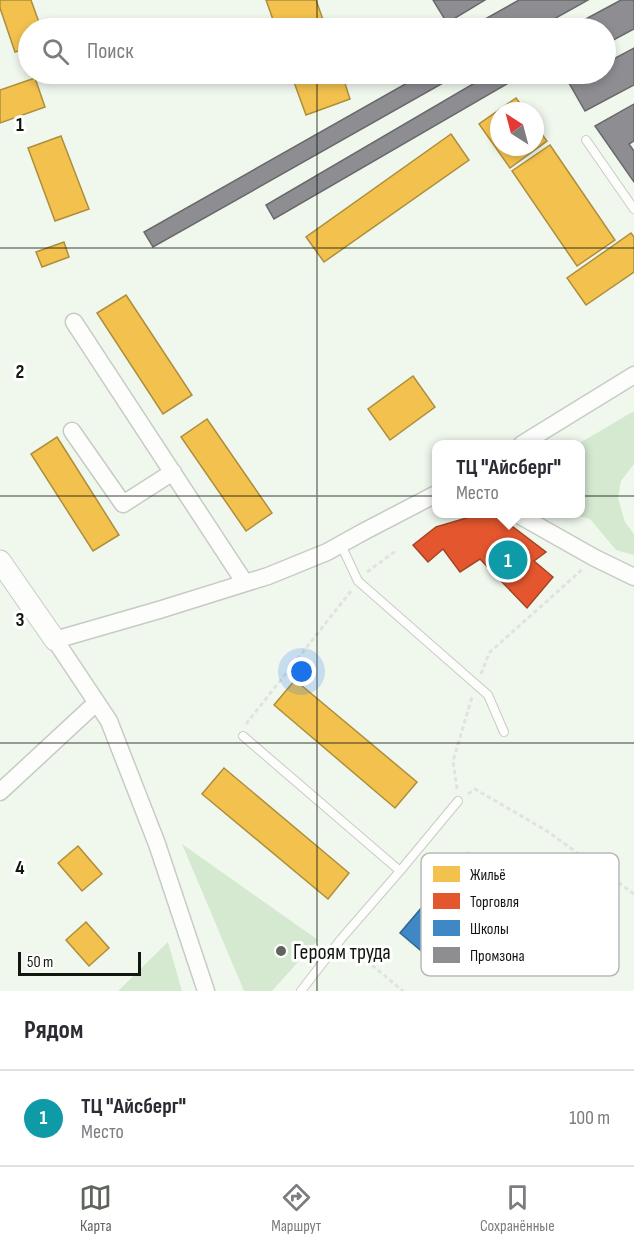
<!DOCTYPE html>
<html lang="ru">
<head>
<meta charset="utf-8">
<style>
	:root { --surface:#fff; --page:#f7f7f7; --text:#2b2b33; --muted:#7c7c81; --line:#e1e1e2; --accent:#5f655e }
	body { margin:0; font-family:"Sofia Sans Condensed",sans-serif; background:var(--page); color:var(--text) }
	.compass { position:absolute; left:490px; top:102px; width:54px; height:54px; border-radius:50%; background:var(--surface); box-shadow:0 3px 9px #0003; rotate:324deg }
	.scale { position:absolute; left:18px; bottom:15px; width:123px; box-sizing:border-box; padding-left:6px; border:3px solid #111610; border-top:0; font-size:16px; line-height:21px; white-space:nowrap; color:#111610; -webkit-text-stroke:4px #fff; paint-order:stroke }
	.you { position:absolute; left:302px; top:672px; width:21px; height:21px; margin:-15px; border:4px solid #fff; border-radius:50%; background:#1a73e8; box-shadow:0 0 0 9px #1a73e833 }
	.badge { display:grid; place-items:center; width:39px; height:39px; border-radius:50%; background:var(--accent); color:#fff; font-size:20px; font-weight:700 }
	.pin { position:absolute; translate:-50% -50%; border:3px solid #fff; box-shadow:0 2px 6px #0006 }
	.popup { position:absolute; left:432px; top:440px; width:153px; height:78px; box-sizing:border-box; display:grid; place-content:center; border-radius:12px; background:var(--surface); filter:drop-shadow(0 2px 4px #0005); font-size:20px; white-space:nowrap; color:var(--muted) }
	.popup b { font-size:22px; color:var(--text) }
	.popup::after { content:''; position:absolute; left:50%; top:100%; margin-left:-12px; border:12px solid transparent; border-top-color:var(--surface) }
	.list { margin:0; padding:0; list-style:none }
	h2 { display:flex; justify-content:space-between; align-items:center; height:78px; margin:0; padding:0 24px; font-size:26px }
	h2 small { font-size:20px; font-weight:400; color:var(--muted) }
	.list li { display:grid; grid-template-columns:39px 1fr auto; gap:18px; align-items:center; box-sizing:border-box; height:96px; padding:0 24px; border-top:2px solid var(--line) }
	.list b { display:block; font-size:22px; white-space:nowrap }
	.list p { margin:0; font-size:20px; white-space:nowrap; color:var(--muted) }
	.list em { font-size:20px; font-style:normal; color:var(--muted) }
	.icon { flex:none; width:33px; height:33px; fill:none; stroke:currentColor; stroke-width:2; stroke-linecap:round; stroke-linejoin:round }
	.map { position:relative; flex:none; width:634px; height:991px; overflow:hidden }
	.search { position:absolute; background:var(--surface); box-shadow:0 3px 9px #0003; left:18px; right:18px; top:18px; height:66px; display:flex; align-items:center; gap:15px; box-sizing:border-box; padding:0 21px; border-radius:33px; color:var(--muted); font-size:22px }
	.sheet { height:174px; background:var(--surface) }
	nav { display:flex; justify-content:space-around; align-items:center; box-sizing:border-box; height:84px; border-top:2px solid var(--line); background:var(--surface); font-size:16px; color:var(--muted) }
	nav a { display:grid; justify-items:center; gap:3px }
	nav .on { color:var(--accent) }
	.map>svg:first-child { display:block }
	.green { fill:#d5e9d0 }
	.homes { fill:#f2c14e; stroke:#ae8e3b; stroke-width:1.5 }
	.shops { fill:#e4572e; stroke:#a54425; stroke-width:1.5 }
	.schools { fill:#3f88c5; stroke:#31668f; stroke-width:1.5 }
	.industry { fill:#8d8d92; stroke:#68696b; stroke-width:1.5 }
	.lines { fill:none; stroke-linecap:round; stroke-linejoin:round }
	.service-casing { stroke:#c6ccc5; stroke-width:10 }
	.minor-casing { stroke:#c6ccc5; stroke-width:19 }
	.tertiary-casing { stroke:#c6ccc5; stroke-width:23 }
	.path { stroke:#e0e3e0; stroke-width:3; stroke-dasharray:4.5 3; stroke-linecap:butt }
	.service { stroke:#fdfefc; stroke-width:8 }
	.minor { stroke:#fdfefc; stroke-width:16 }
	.tertiary { stroke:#fdfefc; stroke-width:21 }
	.grid { fill:none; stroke:#111610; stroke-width:1.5; stroke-opacity:0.55 }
	.poi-dot { fill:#5f655e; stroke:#fff; stroke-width:2 }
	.labels { text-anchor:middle; stroke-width:6; stroke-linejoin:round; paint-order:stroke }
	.poi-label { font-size:22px; fill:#111610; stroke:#fff; text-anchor:start }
	.key { fill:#fff; stroke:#b8b9b7; stroke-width:1.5 }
	.key-label { font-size:16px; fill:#111610 }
	.grid-label { font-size:20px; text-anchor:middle; font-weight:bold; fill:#111610; stroke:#fff; stroke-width:6; stroke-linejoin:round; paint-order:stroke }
</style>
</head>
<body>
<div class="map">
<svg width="634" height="991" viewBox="0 0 634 991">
	<rect width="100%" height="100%" fill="#f0f8ee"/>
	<path class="green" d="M634,411V464L621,481L618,498L625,522L634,534V555L616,550L590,519L571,514H580V444H578Z
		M182,844L318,940L272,991H244Z
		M168,942L182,991H118Z"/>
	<path class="homes" d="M0,0H31L41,28H28V48L15,52L0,8Z
		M266,0H316L326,28H276Z
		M291,74H342L350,99L306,115Z
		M35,78L45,107L0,123V90Z
		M516,98L526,111H499V147H535V125L547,141L510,168L479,124Z
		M451,134L469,160L324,262L306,237Z
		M61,136L89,209L55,221L28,148Z
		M550,145L615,240L577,266L512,171Z
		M631,233L634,237V272L586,305L567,278Z
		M64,242L69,257L42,267L36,252Z
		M126,295L192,395L163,414L97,313Z
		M413,376L435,407L390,440L368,409Z
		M207,419L272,513L246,531L181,437Z
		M57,437L119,535L93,551L31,454Z
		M295,680L417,782L395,808L274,705Z
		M224,768L349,873L328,899L202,794Z
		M78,846L102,874L82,891L58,863Z
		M86,922L109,948L89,966L66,940Z"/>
	<path class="shops" d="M480,514H496L546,552L534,561L553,577L527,608L480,559L460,572L443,549L428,562L413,545L436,527Z"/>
	<path class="schools" d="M468,853L494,874L426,955L400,933Z"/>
	<path class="industry" d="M433,0H485L447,23Z
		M519,0H588L538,28H469Z
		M621,0H633L634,2V29L606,44V28H569Z
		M634,48V85L585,111L569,83L587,74H606V63Z
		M423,74H459L153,247L144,232Z
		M490,74H524L274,219L266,205Z
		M634,104V141L629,144L634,151V182L595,126Z"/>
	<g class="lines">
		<g class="service-casing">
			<path id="service" d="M586,140L634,209
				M341,545L358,581L488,695L504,732
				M243,736L400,871L341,939L301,991
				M400,871L458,801"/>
		</g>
		<g class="minor-casing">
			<path id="minor" d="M74,322L245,583
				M72,431L123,504L173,472
				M522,444L634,375
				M517,514L595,558L634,577
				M0,792L96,703
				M206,991L157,844L109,721L55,640L159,610L268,576L327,552L363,532L436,494"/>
		</g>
		<g class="tertiary-casing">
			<path id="tertiary" d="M0,561L55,640"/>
		</g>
		<path class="path" d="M367,572L397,550
			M481,674L489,653L584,568
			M246,724L351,591
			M457,789L453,761L472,697
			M468,794L475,789L547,831L634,894
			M349,946L403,991"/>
		<use href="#service" class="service"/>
		<use href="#minor" class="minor"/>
		<use href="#tertiary" class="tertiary"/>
	</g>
	<path class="grid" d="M317,0V28M317,74V991M0,248H634M0,496H634M0,743H634"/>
	<circle class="poi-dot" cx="281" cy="951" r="6"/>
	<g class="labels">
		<g class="poi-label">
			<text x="293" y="959">Героям труда</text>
		</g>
	</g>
	<rect x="421" y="853" width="198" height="123" rx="9" class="key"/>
	<rect x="433" y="866" width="27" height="16" fill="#f2c14e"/>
	<rect x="433" y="893" width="27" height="16" fill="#e4572e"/>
	<rect x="433" y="920" width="27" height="16" fill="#3f88c5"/>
	<rect x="433" y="947" width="27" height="16" fill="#8d8d92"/>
	<g class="key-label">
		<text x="470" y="880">Жильё</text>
		<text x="470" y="907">Торговля</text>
		<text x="470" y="934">Школы</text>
		<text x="470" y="961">Промзона</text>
	</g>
	<g class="grid-label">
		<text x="20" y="131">1</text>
		<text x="20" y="378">2</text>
		<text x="20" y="626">3</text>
		<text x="20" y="874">4</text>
	</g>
</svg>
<svg class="compass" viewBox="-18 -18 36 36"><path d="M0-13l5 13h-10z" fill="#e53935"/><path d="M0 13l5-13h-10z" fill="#7c7c81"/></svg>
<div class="scale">50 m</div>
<div class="you"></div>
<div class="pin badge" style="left:508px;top:560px;background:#0f9aa8">1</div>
<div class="popup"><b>ТЦ &quot;Айсберг&quot;</b>Место</div>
<div class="search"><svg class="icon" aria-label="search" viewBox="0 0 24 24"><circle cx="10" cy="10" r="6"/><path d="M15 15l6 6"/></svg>Поиск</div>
</div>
<section class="sheet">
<h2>Рядом<small></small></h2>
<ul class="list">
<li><span class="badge" style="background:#0f9aa8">1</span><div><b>ТЦ &quot;Айсберг&quot;</b><p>Место</p></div><em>100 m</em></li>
</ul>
</section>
<nav>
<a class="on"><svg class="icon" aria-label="map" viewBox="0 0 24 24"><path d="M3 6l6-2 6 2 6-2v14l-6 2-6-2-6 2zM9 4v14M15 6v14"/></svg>Карта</a>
<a><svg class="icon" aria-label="directions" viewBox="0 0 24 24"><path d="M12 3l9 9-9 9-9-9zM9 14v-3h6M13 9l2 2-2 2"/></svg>Маршрут</a>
<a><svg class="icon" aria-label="saved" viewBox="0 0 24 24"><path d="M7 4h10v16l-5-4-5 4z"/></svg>Сохранённые</a>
</nav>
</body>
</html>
